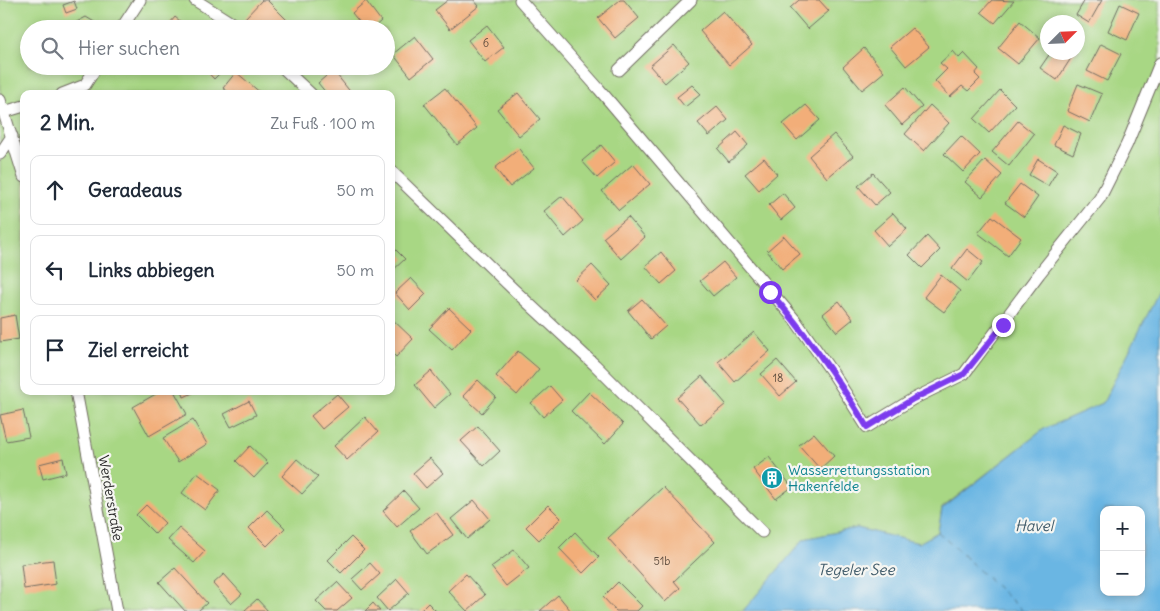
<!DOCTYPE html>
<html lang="de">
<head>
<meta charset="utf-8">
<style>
	:root { --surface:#fff; --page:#f2f2f3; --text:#1f2937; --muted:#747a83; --line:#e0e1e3 }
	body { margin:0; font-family:Delius,sans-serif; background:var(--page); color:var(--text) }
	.controls { position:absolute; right:15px; bottom:15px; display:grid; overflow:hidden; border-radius:10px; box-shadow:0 2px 8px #0003 }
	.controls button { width:45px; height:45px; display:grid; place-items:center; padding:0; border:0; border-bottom:1px solid var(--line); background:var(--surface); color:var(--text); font:25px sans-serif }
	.compass { position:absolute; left:1040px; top:15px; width:45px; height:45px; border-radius:50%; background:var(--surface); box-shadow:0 2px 8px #0003; rotate:66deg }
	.stop { position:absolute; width:15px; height:15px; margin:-11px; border:4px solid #7c3aed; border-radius:50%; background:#fff }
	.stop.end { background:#7c3aed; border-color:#fff; box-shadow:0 1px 5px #0008 }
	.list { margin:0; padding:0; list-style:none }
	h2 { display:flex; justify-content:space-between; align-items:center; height:65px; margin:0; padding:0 20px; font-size:21px }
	h2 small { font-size:16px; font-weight:400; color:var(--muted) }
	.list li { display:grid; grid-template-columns:32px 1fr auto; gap:15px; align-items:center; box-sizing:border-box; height:70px; margin:0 10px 10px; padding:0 10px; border:1px solid var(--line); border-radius:10px }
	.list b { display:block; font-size:19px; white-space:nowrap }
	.list em { font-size:16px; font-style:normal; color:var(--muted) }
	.icon { flex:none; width:28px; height:28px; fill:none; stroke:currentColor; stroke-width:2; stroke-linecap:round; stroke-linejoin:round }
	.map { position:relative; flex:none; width:1160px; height:611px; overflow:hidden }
	.search { position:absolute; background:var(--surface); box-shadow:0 2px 8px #0003; left:20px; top:20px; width:375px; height:55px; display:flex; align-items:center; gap:12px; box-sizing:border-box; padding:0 18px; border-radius:28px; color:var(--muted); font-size:19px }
	.panel { position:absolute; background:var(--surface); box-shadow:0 2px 8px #0003; left:20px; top:90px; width:375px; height:305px; border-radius:10px }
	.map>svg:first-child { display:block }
	.green { fill:#a8d784; stroke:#6a8158; fill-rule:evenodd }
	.water { fill:#6ab6e3; stroke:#4a7087; fill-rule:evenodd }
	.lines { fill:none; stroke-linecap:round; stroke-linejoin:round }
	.ferry { stroke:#415c6b; stroke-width:1; stroke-dasharray:6 5; stroke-linecap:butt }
	.building { fill:#f2ae79 }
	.service-casing { stroke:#706b61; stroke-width:13 }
	.service { stroke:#fff; stroke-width:11 }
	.route { stroke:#7c3aed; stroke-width:6 }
	.labels { text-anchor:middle; stroke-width:4.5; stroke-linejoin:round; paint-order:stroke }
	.number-label { font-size:11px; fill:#5d4c3e }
	.culture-label { font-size:14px; fill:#0d838f; stroke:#f6f6f2; text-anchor:start }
	.street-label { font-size:14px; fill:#2b2b2b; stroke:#f6f6f2 }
	.water-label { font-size:15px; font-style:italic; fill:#415c6b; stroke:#f6f6f2 }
</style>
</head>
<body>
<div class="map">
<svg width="1160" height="611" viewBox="0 0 1160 611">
	<rect width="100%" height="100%" fill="#f6f6f2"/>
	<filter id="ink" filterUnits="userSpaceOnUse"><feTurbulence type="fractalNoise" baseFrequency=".02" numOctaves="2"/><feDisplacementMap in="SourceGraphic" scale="10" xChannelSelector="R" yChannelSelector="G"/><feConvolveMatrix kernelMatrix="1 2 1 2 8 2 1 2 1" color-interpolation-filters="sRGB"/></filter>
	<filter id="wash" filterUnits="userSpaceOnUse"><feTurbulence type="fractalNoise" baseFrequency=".0096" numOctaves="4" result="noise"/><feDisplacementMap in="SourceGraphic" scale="20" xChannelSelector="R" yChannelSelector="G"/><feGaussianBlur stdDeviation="1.12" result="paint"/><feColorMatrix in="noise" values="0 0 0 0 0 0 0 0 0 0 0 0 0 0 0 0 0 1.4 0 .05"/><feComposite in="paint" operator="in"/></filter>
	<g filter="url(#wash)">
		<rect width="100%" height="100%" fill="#f0e1c5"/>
		<path class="green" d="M0,0H1160V290L1103,403L1044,429L942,508L938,532L919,543L857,528L804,539L743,611H0ZM1048,22H1078V52H1048ZM29,29H386V66H29ZM24,94H391V391H24Z"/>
		<path class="water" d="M1160,290V611H743L804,539L857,528L919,543L938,532L942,509L1044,429L1103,403ZM1104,510H1141V592H1104Z"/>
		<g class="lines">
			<path class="ferry" d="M938,532L1023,611"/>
		</g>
		<g id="blocks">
			<path class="building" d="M262,0H267L289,22L283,29H256L245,18Z
				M448,0H474L479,6L450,29L435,10Z
				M620,0H624L639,18L615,38L598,18Z
				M799,0H819L829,11L808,29L790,8Z
				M992,0L1014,1L995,23L981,12Z
				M1085,0H1102L1089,23L1076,15Z
				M74,1L77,9L66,13L63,5Z
				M366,1L381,21L372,29H365L352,13Z
				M1120,4L1139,13L1127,40L1108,31Z
				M723,11L752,45L729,65L700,31Z
				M86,17L96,23L93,29H70L69,26Z
				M175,17L190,29H165Z
				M1020,21L1040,38L1018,64L998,48Z
				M487,25L504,47L485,62L468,40Z
				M912,28L929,47L906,66L890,47Z
				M415,36L433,59L411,77L393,54Z
				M1101,44L1121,54L1107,81L1087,71Z
				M674,45L689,62L665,83L650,66Z
				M864,48L884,72L862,90L843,67Z
				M953,51L959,58L964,53L979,69L975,74L980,79L968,91L962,86L950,97L935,81L947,69L940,63Z
				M1051,52H1075L1057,80L1040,68Z
				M202,66H225L226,67L214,79Z
				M333,70L352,94H327L318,83Z
				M236,72L262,94H231L223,88Z
				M1078,84L1102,94L1090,122L1067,111Z
				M692,85L701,94L685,107L677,97Z
				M905,87L922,107L902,125L885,105Z
				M445,88L477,128L457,145L424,104Z
				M1000,90L1015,105L989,133L974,119Z
				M518,93L540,119L519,136L497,109Z
				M806,105L820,120L797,140L783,124Z
				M930,105L949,123L924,151L905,134Z
				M717,107L728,120L709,136L698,123Z
				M1018,121L1034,134L1009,166L992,152Z
				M1063,125L1081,134L1073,154L1054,145Z
				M737,132L748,145L729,162L718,149Z
				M834,134L853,156L827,178L809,156Z
				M961,136L980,154L963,172L944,154Z
				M601,145L615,162L597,178L582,161Z
				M519,149L534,168L510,187L495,168Z
				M764,158L777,174L759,190L745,174Z
				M1038,159L1057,171L1048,186L1029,175Z
				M985,160L1002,175L982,197L965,182Z
				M633,164L650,184L619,210L602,191Z
				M873,173L890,192L875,205L858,186Z
				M1020,184L1038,197L1024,217L1005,203Z
				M783,193L795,208L781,220L769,205Z
				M562,196L583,221L565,237L544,211Z
				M893,213L907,229L888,246L874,230Z
				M992,216L1021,238L1008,256L978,233Z
				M628,217L645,237L621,259L603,238Z
				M784,236L800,254L782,269L767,251Z
				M927,236L940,250L922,268L909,255Z
				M391,245L405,259L391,272Z
				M967,249L983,262L968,282L952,269Z
				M661,252L676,271L661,284L645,266Z
				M723,262L736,277L713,296L700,281Z
				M592,265L611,285L595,300L576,280Z
				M941,275L960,291L944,312L924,297Z
				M411,278L426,294L410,310L395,293Z
				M642,299L666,326L651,339L628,311Z
				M839,301L853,319L837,332L823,314Z
				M449,308L471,329L452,350L429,329Z
				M15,315L19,339L0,342V318Z
				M391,318L413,339L396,357L391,352Z
				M754,332L770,351L735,382L718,362Z
				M518,351L539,369L517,395L496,376Z
				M777,360L796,382L780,396L761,374Z
				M431,371L450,394L434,408L415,385Z
				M702,376L726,404L701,425L677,398Z
				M478,380L496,397L482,413L463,396Z
				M550,386L562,400L543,417L531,403Z
				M161,391H174L187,414L149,436L133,407Z
				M182,391H197L184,397Z
				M589,392L623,424L605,444L571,411Z
				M337,394L348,407L322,429L311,416Z
				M249,401L256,415L231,427L224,414Z
				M23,410L29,437L6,441L0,415Z
				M365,417L378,432L347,460L334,446Z
				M193,420L207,444L178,462L163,438Z
				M478,426L500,451L484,466L461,441Z
				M814,433L834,456L820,469L799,445Z
				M250,446L268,463L254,478L236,461Z
				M769,457L792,487L776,499L753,469Z
				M63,458L66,473L43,479L39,464Z
				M430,458L443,473L426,488L413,473Z
				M297,459L318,477L302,494L282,476Z
				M197,473L220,490L205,510L182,493Z
				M663,487L715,542L674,581L680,588L665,602L608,538Z
				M404,491L419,508L397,527L383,511Z
				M474,500L490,519L467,539L451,519Z
				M146,505L165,523L155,534L136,515Z
				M548,505L561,518L539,540L526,527Z
				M267,510L285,528L267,546L249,528Z
				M436,512L453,535L427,554L410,531Z
				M179,528L205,551L194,563L168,540Z
				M575,532L599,557L583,573L559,548Z
				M351,537L364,550L341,573L328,560Z
				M514,550L529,568L506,586L491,567Z
				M53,560L56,584L24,589L21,564Z
				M370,563L380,574L362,590L352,579Z
				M175,568L207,603L198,611H185L159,582Z
				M224,574L242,594L231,604L213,584Z
				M466,574L485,595L467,611L448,591Z
				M397,579L409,593L388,611L377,598Z
				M337,582L352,598L337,611H326L316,601Z
				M618,582L642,606L637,611H616L603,597Z
				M558,595L571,611H540Z
				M257,599L268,611H244Z
				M373,603L380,611H365Z
				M428,603L436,611H420Z"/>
		</g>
	</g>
	<g filter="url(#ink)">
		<use href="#blocks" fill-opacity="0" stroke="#706b61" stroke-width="1"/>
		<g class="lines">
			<g class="service-casing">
				<path id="service" d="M195,0L241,29
					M520,0L599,89L795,320L834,375L867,427L913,399L964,374L1039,274L1100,198L1127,144L1160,63
					M121,29L140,0
					M281,66L311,94
					M619,70L691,0
					M62,94L85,85L97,66
					M0,100L24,177
					M4,112L24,106
					M0,154L12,136
					M391,171L513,289L595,365L762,532
					M76,391L117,611"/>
			</g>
			<use href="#service" class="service"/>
		</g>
	</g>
	<g class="lines" filter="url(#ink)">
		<path class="route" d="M770,292C806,333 838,379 867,427L913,399L964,374L1003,325"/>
	</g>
	<defs>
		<g id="building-disc" transform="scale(1.125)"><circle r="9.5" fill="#0f9aa8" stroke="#f6f6f2"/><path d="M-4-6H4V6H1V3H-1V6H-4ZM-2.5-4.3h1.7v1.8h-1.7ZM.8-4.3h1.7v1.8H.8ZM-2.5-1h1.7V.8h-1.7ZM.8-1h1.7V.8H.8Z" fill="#fff"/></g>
	</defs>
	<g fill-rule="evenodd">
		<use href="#building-disc" x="772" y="478"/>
	</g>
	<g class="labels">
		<g class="number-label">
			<text x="486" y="47">6</text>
			<text x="778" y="382">18</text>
			<text x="662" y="565">51b</text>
		</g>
		<g class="culture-label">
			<text x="788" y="475">Wasserrettungsstation<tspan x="788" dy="16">Hakenfelde</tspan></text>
		</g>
		<g class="street-label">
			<text transform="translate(111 498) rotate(80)" y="5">Werderstraße</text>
		</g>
		<g class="water-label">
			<text x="1034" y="531">Havel</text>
			<text x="856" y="575">Tegeler See</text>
		</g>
	</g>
</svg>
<div class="controls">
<button>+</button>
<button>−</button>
</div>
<svg class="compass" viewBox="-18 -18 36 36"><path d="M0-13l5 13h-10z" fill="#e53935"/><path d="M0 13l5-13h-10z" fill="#747a83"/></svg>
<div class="stop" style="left:770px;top:292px"></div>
<div class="stop end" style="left:1003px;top:325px"></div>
<div class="search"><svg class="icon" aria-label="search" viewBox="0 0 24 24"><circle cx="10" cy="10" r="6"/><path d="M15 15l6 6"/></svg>Hier suchen</div>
<section class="panel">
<h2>2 Min.<small>Zu Fuß · 100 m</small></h2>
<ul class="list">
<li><svg class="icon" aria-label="ahead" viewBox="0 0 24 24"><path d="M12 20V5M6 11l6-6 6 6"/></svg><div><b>Geradeaus</b></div><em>50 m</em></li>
<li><svg class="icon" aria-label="left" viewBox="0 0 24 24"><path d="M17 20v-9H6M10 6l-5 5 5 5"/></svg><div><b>Links abbiegen</b></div><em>50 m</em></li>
<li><svg class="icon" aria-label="arrive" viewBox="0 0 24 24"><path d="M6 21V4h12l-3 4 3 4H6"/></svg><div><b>Ziel erreicht</b></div></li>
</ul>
</section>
</div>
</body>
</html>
